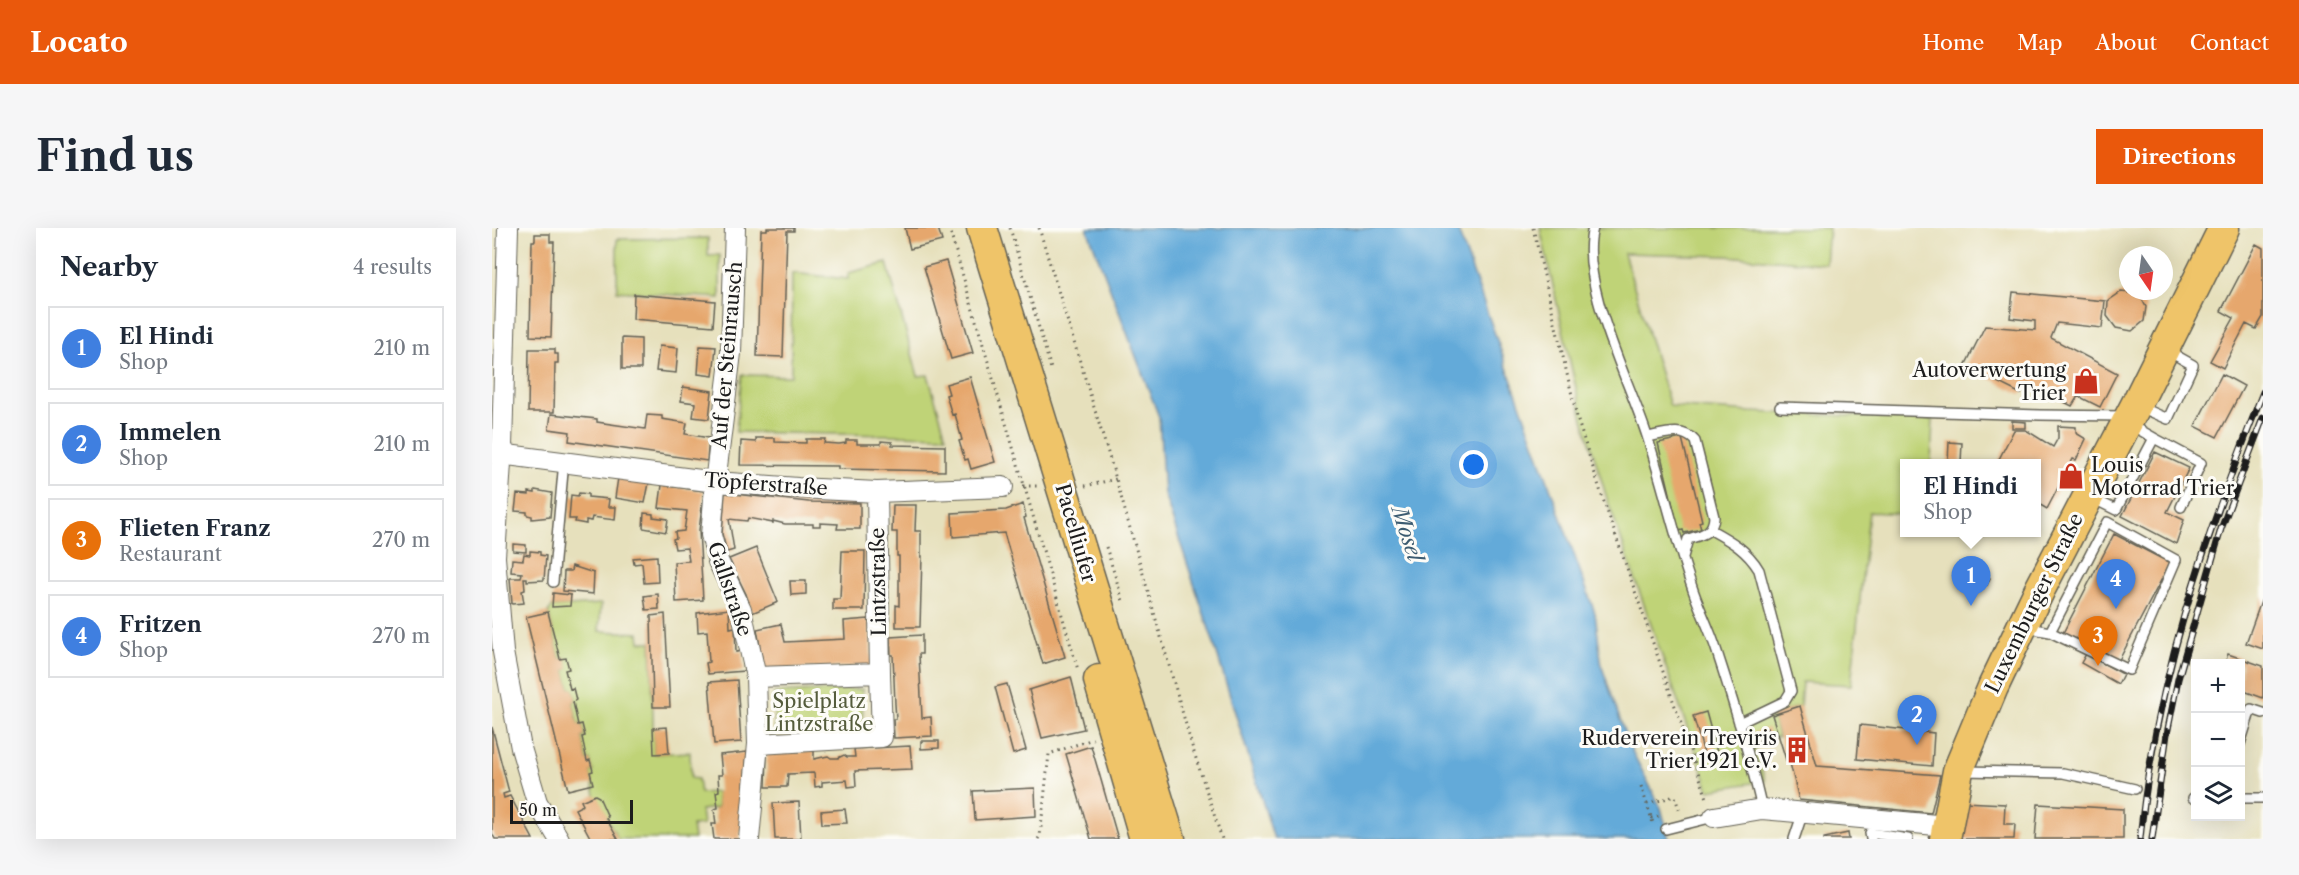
<!DOCTYPE html>
<html lang="en">
<head>
<meta charset="utf-8">
<style>
	:root { --surface:#fff; --page:#f6f6f7; --text:#1f2937; --muted:#747a83; --line:#e0e1e3; --accent:#ea580c }
	body { margin:0; font-family:"Libre Caslon Text",serif; background:var(--page); color:var(--text) }
	.controls { position:absolute; right:18px; bottom:18px; display:grid; overflow:hidden; border-radius:0px; box-shadow:0 6px 24px #0002 }
	.controls button { width:54px; height:54px; display:grid; place-items:center; padding:0; border:0; border-bottom:2px solid var(--line); background:var(--surface); color:var(--text); font:30px sans-serif }
	.compass { position:absolute; left:1627px; top:18px; width:54px; height:54px; border-radius:50%; background:var(--surface); box-shadow:0 6px 24px #0002; rotate:167deg }
	.scale { position:absolute; left:18px; bottom:15px; width:123px; box-sizing:border-box; padding-left:6px; border:3px solid #1c1c1c; border-top:0; font-size:16px; line-height:21px; white-space:nowrap; color:#1c1c1c; -webkit-text-stroke:4px #fdfcf7; paint-order:stroke }
	.you { position:absolute; left:982px; top:237px; width:21px; height:21px; margin:-15px; border:4px solid #fff; border-radius:50%; background:#1a73e8; box-shadow:0 0 0 9px #1a73e833 }
	.badge { display:grid; place-items:center; width:39px; height:39px; border-radius:50%; background:var(--accent); color:#fff; font-size:20px; font-weight:700 }
	.pin { position:absolute; translate:-50% -50px; filter:drop-shadow(0 2px 3px #0008) }
	.pin::after { content:''; position:absolute; top:32px; width:21px; height:18px; background:inherit; clip-path:polygon(0 0,100% 0,50% 100%) }
	.popup { position:absolute; left:1408px; top:231px; width:141px; height:78px; box-sizing:border-box; display:grid; place-content:center; border-radius:0px; background:var(--surface); filter:drop-shadow(0 2px 4px #0005); font-size:20px; white-space:nowrap; color:var(--muted) }
	.popup b { font-size:22px; color:var(--text) }
	.popup::after { content:''; position:absolute; left:50%; top:100%; margin-left:-12px; border:12px solid transparent; border-top-color:var(--surface) }
	.list { margin:0; padding:0; list-style:none }
	h2 { display:flex; justify-content:space-between; align-items:center; height:78px; margin:0; padding:0 24px; font-size:26px }
	h2 small { font-size:20px; font-weight:400; color:var(--muted) }
	.list li { display:grid; grid-template-columns:39px 1fr auto; gap:18px; align-items:center; box-sizing:border-box; height:84px; margin:0 12px 12px; padding:0 12px; border:2px solid var(--line); border-radius:0px }
	.list b { display:block; font-size:22px; white-space:nowrap }
	.list p { margin:0; font-size:20px; white-space:nowrap; color:var(--muted) }
	.list em { font-size:20px; font-style:normal; color:var(--muted) }
	.icon { flex:none; width:33px; height:33px; fill:none; stroke:currentColor; stroke-width:2; stroke-linecap:round; stroke-linejoin:round }
	.map { position:relative; flex:none; width:1771px; height:611px; overflow:hidden; border-radius:0px }
	header { display:flex; align-items:center; gap:36px; box-sizing:border-box; height:84px; padding:0 30px; background:var(--accent); color:#fff }
	header strong { font-size:28px }
	nav { display:flex; gap:33px; margin-inline-start:auto; font-size:21px }
	.intro { display:flex; align-items:center; justify-content:space-between; box-sizing:border-box; height:144px; padding:0 36px }
	h1 { margin:0; font-size:42px }
	.button { padding:15px 27px; border-radius:0px; background:var(--accent); color:#fff; font-size:21px; font-weight:700 }
	main { display:flex; gap:36px; padding:0 36px }
	aside { flex:1; background:var(--surface); border-radius:0px; box-shadow:0 6px 24px #0002 }
	.map>svg:first-child { display:block }
	.green { fill:#bfd377; stroke:#6e784a; stroke-width:1.5 }
	.water { fill:#63aad9; stroke:#40637a; stroke-width:1.5 }
	.building { fill:#e6a76d }
	.lines { fill:none; stroke-linecap:round; stroke-linejoin:round }
	.service-casing { stroke:#636154; stroke-width:12 }
	.minor-casing { stroke:#636154; stroke-width:22 }
	.primary-casing { stroke:#636154; stroke-width:33 }
	.path { stroke:#636154; stroke-width:3; stroke-dasharray:1.5 4.5; stroke-linecap:butt }
	.service { stroke:#fff; stroke-width:9 }
	.minor { stroke:#fff; stroke-width:20 }
	.primary { stroke:#efc469; stroke-width:30 }
	.rail-casing { stroke:#1c1c1c; stroke-width:7 }
	.rail { stroke:#fdfcf7; stroke-width:4.5; stroke-dasharray:14; stroke-linecap:butt }
	.labels { text-anchor:middle; stroke-width:6; stroke-linejoin:round; paint-order:stroke }
	.street-label { font-size:20px; fill:#1c1c1c; stroke:#fdfcf7 }
	.poi-label { font-size:20px; fill:#1c1c1c; stroke:#fdfcf7; text-anchor:end }
	.park-label { font-size:20px; fill:#555c3c; stroke:#fdfcf7 }
	.water-label { font-size:21px; font-style:italic; fill:#3c5c71; stroke:#fdfcf7 }
</style>
</head>
<body>
<header>
<strong>Locato</strong>
<nav><a>Home</a><a>Map</a><a>About</a><a>Contact</a></nav>
</header>
<div class="intro"><h1>Find us</h1><a class="button">Directions</a></div>
<main>
<aside>
<h2>Nearby<small>4 results</small></h2>
<ul class="list">
<li><span class="badge" style="background:#3f7fe0">1</span><div><b>El Hindi</b><p>Shop</p></div><em>210 m</em></li>
<li><span class="badge" style="background:#3f7fe0">2</span><div><b>Immelen</b><p>Shop</p></div><em>210 m</em></li>
<li><span class="badge" style="background:#e8710a">3</span><div><b>Flieten Franz</b><p>Restaurant</p></div><em>270 m</em></li>
<li><span class="badge" style="background:#3f7fe0">4</span><div><b>Fritzen</b><p>Shop</p></div><em>270 m</em></li>
</ul>
</aside>
<div class="map">
<svg width="1771" height="611" viewBox="0 0 1771 611">
	<rect width="100%" height="100%" fill="#fdfcf7"/>
	<filter id="ink" filterUnits="userSpaceOnUse"><feTurbulence type="fractalNoise" baseFrequency=".0167" numOctaves="2"/><feDisplacementMap in="SourceGraphic" scale="12" xChannelSelector="R" yChannelSelector="G"/><feConvolveMatrix kernelMatrix="1 2 1 2 8 2 1 2 1" color-interpolation-filters="sRGB"/></filter>
	<filter id="wash" filterUnits="userSpaceOnUse"><feTurbulence type="fractalNoise" baseFrequency=".008" numOctaves="4" result="noise"/><feDisplacementMap in="SourceGraphic" scale="24" xChannelSelector="R" yChannelSelector="G"/><feGaussianBlur stdDeviation="1.35" result="paint"/><feColorMatrix in="noise" values="0 0 0 0 0 0 0 0 0 0 0 0 0 0 0 0 0 1.4 0 .05"/><feComposite in="paint" operator="in"/></filter>
	<g filter="url(#wash)">
		<rect width="100%" height="100%" fill="#e6e0bc"/>
		<path class="green" d="M1048,0H1337L1334,36L1234,28L1132,25L1178,178L1258,184L1441,191L1439,235L1413,236V286L1377,284L1359,457L1310,454L1308,478L1281,487L1286,509H1278L1261,514L1273,553L1217,562L1116,274L1091,191Z
			M216,10V28L228,27V70L125,63V11Z
			M395,35L426,148L436,147L454,208L244,204L250,147L299,148L300,45L356,51V45Z
			M109,376L107,403L147,405L148,414H159L162,526L198,524L199,550L206,551L208,565L224,564L226,580L209,582L211,597L200,598L202,611H126L103,567L98,544L101,543L98,532L95,533L90,509L93,508L90,496L86,497L81,474L84,472L81,461H78L73,442L76,441L74,430L68,431L56,384L60,379Z
			M370,461L371,504L283,507L282,465Z"/>
		<path class="water" d="M595,0H965L1103,385L1110,439L1136,515L1169,580L1177,611H782L721,413L672,266L667,189Z"/>
		<g id="blocks">
			<path class="building" d="M275,0H302V3H295L291,129L265,128L269,2H275Z
				M413,0H446L450,13L418,21Z
				M43,6H58V14H62L59,109L38,108L40,13H43Z
				M1764,16L1771,20V89L1764,101L1754,96L1731,140L1718,133L1742,90L1729,83Z
				M454,33L481,125L459,131L432,39Z
				M1521,64L1613,73L1610,100L1565,95L1559,110L1625,145L1608,179L1586,168L1580,178L1536,156L1529,166L1473,138L1493,98L1543,102V93L1518,90Z
				M1629,64L1647,66L1654,79L1652,93L1640,103L1624,100L1615,88L1616,73Z
				M142,66L223,73L221,98L141,91Z
				M130,110L149,111V141H130Z
				M167,118L186,120L184,145L164,143Z
				M208,118L224,119L221,148L206,146Z
				M37,121H63V126H66V135H63L62,184H36Z
				M1730,146L1752,158L1725,209L1703,198Z
				M478,149L503,234L479,241L476,231L473,232L467,213L470,212L463,186L460,187L454,167L457,166L454,156Z
				M191,159L220,163L217,191L201,189L203,175L189,173Z
				M59,186L105,191V194L153,201L155,187L170,188V191L195,195L193,206L217,210L215,233L77,213L78,204L57,201Z
				M1520,193L1534,194V200H1520Z
				M1566,198L1584,199V205L1594,211L1584,232L1581,231L1555,281L1545,275V236L1505,235L1522,202H1534L1561,219L1566,210Z
				M264,210H283V214L314,215V211H333L332,215L347,216L354,215V212H365V216H389V213L400,214V217L453,218V243L346,241V238L248,237L249,213L264,214Z
				M1190,210L1210,293L1207,294L1209,301L1192,305L1191,302L1187,303L1166,215Z
				M1457,214L1470,215L1469,234H1456Z
				M1663,224L1697,240L1675,284L1692,292L1684,316L1630,288Z
				M126,250L157,255L153,275L123,270Z
				M170,257L212,263L207,302L211,372L184,374L182,334L197,333L195,320L183,321L181,311L184,310L183,304L192,303L195,283L167,280Z
				M43,262L60,265L58,289L40,291V288L35,287V284L23,283L25,266L37,267V264L43,265Z
				M87,265L96,266V269L117,271L116,279H124L123,292L100,289L99,293L94,292V296L83,294L84,291H77L79,267L86,268Z
				M233,265L317,274L368,275V301H345L346,296L328,295V298H321V296H293L281,293V295L256,290L255,293L237,291L242,322L235,324L230,306Z
				M531,276L534,289L532,290L573,429L551,436L512,305L461,309L460,285L514,282Z
				M401,277H424L423,303H429V328H430L428,399H404V377L407,378V328H405V304H400Z
				M152,285L161,286V289L176,291L174,304L151,300Z
				M1622,306L1678,335L1626,434L1571,405Z
				M21,316L34,317V324L21,323Z
				M264,320L286,374L260,385L254,366L237,331Z
				M38,323L48,324V327L54,328L52,352L35,353V350H32L33,362L30,363L32,375L20,376L18,350H29L30,345L19,344L20,331L31,332L32,326L38,327Z
				M350,323H373L372,382H341V371H348Z
				M165,328L166,354L152,355L150,335L142,336L141,330Z
				M80,338L102,345L101,366L71,363L72,343H79Z
				M1475,338L1498,350L1495,357L1471,345Z
				M298,353H314V366L299,367Z
				M61,365L79,367L78,378L60,379Z
				M166,366L167,381L154,382L152,368Z
				M1771,368V421L1754,415Z
				M237,381L238,400L243,399L244,424L250,423L252,443L216,446L214,435L217,434L215,403L206,404L205,385Z
				M56,384L68,431L74,430L77,441L73,442L78,461L81,460L84,472L81,474L86,497L90,496L93,508L90,509L95,533L98,532L101,543L98,544L101,556L76,562L34,389Z
				M173,386L178,479H161L159,388Z
				M377,391L380,438L272,442L265,401L289,396L293,414L353,411L352,393Z
				M430,407V426H427L430,490L439,489L440,508L402,510L401,491H404L403,476L401,427H399L398,409Z
				M1594,426L1631,446L1626,456L1589,435Z
				M1736,426L1771,438V470L1749,462V435H1733Z
				M579,449L592,501L550,510L537,462Z
				M245,452L249,514L222,516L217,454Z
				M515,456L534,522L521,526L503,459Z
				M1308,478L1325,538L1448,547L1439,585L1307,572L1298,535H1295L1280,487Z
				M1214,484L1226,528L1214,532L1201,488Z
				M1368,497L1442,505L1440,538L1365,531Z
				M0,499L17,564L11,566L12,570L18,568L41,611H3L0,605Z
				M175,499L177,525L162,526L161,500Z
				M1276,500L1278,509L1260,514L1258,506Z
				M429,513H447V520L429,521Z
				M418,518L420,541L363,543L364,558L356,559L355,552L330,554V558L323,559L322,545L296,546L295,559H274L275,525L322,523V531L336,528L339,530H346L352,527L355,529H363L362,521Z
				M599,518L607,545L626,611H599L574,526Z
				M255,524L248,611H222L220,596H224L222,581L226,580L224,564L227,563L226,547H230L228,527Z
				M543,560L544,588L483,592L481,563Z
				M103,567L107,569L116,589L114,590L126,611H99L83,581L91,577L89,573Z
				M307,574L309,611H283L281,575Z
				M1472,574L1513,576L1512,596H1523L1522,611H1469Z
				M1546,576L1631,581V611H1543Z
				M353,581L355,595L330,596L329,583Z
				M1356,605L1357,611H1332V610Z"/>
		</g>
	</g>
	<g filter="url(#ink)">
		<use href="#blocks" fill-opacity="0" stroke="#636154" stroke-width="1.5"/>
		<g class="lines">
			<g class="service-casing">
				<path id="service" d="M1101,0C1086,54 1138,154 1155,208C1171,257 1182,307 1199,356C1206,379 1218,401 1225,424C1242,476 1258,528 1270,581
					M1646,178L1676,191L1701,137L1676,123
					M1288,179L1548,187L1633,188
					M1156,209C1172,206 1190,199 1203,213L1222,289C1221,305 1210,307 1196,311L1191,329
					M1662,210L1709,235L1689,279
					M1600,270L1624,282L1662,210L1639,197
					M1219,302C1239,313 1255,322 1267,342L1299,463L1293,473L1247,495
					M61,354L72,233
					M1537,395L1547,402L1558,404L1637,442L1684,332L1615,294L1558,404
					M1748,516L1759,481L1771,485
					M1471,543L1571,545L1643,561
					M1701,570H1704
					M1748,570H1771
					M1174,601L1222,589
					M1302,611L1311,584
					M1379,611L1378,605L1416,611"/>
			</g>
			<g class="minor-casing">
				<path id="minor" d="M16,0L10,219L3,329L11,424L29,520L45,574L67,611
					M243,0L239,125L224,247L219,307L226,333L249,381L264,449L266,516L257,611
					M0,225L224,254L306,260L385,264L511,259
					M385,264L388,445
					M264,449L388,445L390,509L266,516
					M1222,589L1270,581L1455,598"/>
			</g>
			<g class="primary-casing">
				<path id="primary" d="M490,0L678,611
					M607,452L653,611
					M1453,611L1466,543L1501,459L1548,361L1644,177L1732,0"/>
			</g>
			<path class="path" d="M457,0L586,442
				M518,0L559,141
				M547,0L624,251L700,518L730,611
				M1041,0L1086,193L1112,274L1216,573
				M531,258H546
				M593,258L624,251
				M614,319L631,373
				M1149,558L1162,598
				M1155,576L1183,568L1188,585
				M1159,590L1169,588
				M546,611L548,608L557,526L601,511"/>
			<use href="#service" class="service"/>
			<use href="#minor" class="minor"/>
			<use href="#primary" class="primary"/>
			<g class="rail-casing">
				<path id="rail" d="M1648,611C1664,451 1712,312 1771,164
					M1660,611L1675,506L1686,451L1729,301L1771,190"/>
			</g>
			<use href="#rail" class="rail"/>
		</g>
	</g>
	<defs>
		<g id="shop-bare" transform="scale(2.07)"><path d="M-5-2.5h2.3a2.7 3.5 0 0 1 5.4 0H5L5.5 6h-11ZM-1.5-2.5h3a1.5 2.3 0 0 0-3 0Z" fill="#c8321e" stroke="#fdfcf7" stroke-width="2.5" paint-order="stroke"/></g>
		<g id="building-bare" transform="scale(2.07)"><path d="M-4-6H4V6H1V3H-1V6H-4ZM-2.5-4.3h1.7v1.8h-1.7ZM.8-4.3h1.7v1.8H.8ZM-2.5-1h1.7V.8h-1.7ZM.8-1h1.7V.8H.8Z" fill="#c8321e" stroke="#fdfcf7" stroke-width="2.5" paint-order="stroke"/></g>
	</defs>
	<g fill-rule="evenodd">
		<use href="#shop-bare" x="1594" y="153"/>
		<use href="#shop-bare" x="1579" y="248"/>
		<use href="#building-bare" x="1305" y="522"/>
	</g>
	<g class="labels">
		<g class="street-label">
			<text transform="translate(235 127) rotate(-85)" y="7">Auf der Steinrausch</text>
			<text transform="translate(274 256) rotate(4)" y="7">Töpferstraße</text>
			<text transform="translate(584 305) rotate(74)" y="7">Pacelliufer</text>
			<text transform="translate(386 354) rotate(-91)" y="7">Lintzstraße</text>
			<text transform="translate(238 361) rotate(71)" y="7">Gallstraße</text>
			<text transform="translate(1542 375) rotate(-64)" y="7">Luxemburger Straße</text>
		</g>
		<g class="poi-label">
			<text x="1574" y="149">Autoverwertung<tspan x="1574" dy="23">Trier</tspan></text>
			<text x="1599" y="244" text-anchor="start">Louis<tspan x="1599" dy="23">Motorrad Trier</tspan></text>
			<text x="1285" y="517">Ruderverein Treviris<tspan x="1285" dy="23">Trier 1921 e.V.</tspan></text>
		</g>
		<g class="park-label">
			<text x="327" y="480">Spielplatz<tspan x="327" dy="23">Lintzstraße</tspan></text>
		</g>
		<g class="water-label">
			<text transform="translate(915 306) rotate(72)" y="7">Mosel</text>
		</g>
	</g>
</svg>
<div class="controls">
<button>+</button>
<button>−</button>
<button><svg class="icon" aria-label="layers" viewBox="0 0 24 24"><path d="M12 4l9 5-9 5-9-5zM3 14l9 5 9-5"/></svg></button>
</div>
<svg class="compass" viewBox="-18 -18 36 36"><path d="M0-13l5 13h-10z" fill="#e53935"/><path d="M0 13l5-13h-10z" fill="#747a83"/></svg>
<div class="scale">50 m</div>
<div class="you"></div>
<div class="pin badge" style="left:1479px;top:378px;background:#3f7fe0">1</div>
<div class="popup"><b>El Hindi</b>Shop</div>
<div class="pin badge" style="left:1425px;top:517px;background:#3f7fe0">2</div>
<div class="pin badge" style="left:1606px;top:438px;background:#e8710a">3</div>
<div class="pin badge" style="left:1624px;top:381px;background:#3f7fe0">4</div>
</div>
</main>
</body>
</html>
